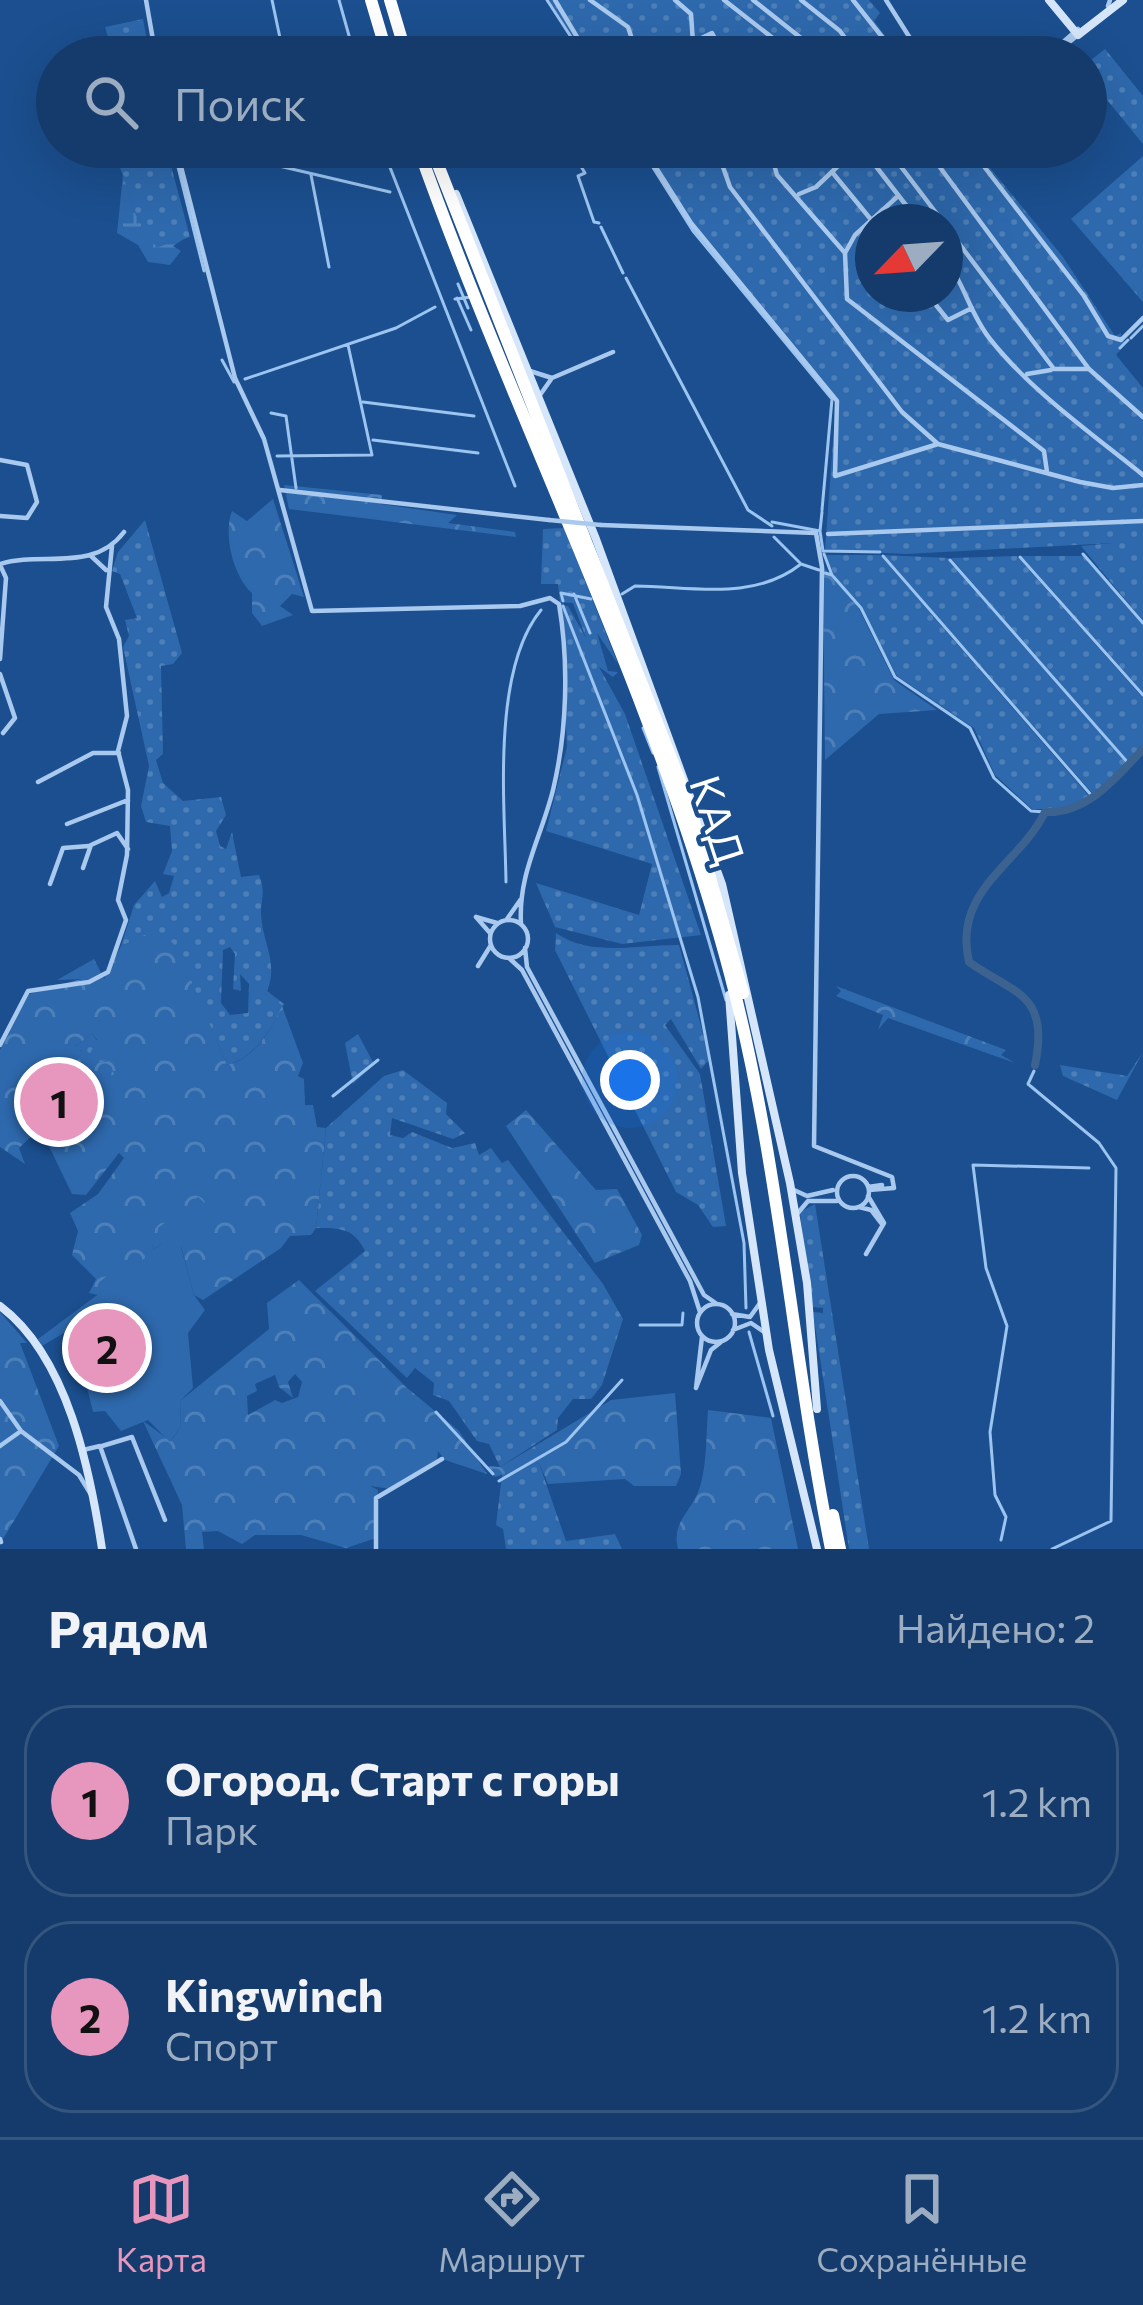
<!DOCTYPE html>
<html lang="ru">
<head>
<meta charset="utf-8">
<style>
	:root { --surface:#143b6b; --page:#1d4271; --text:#f1f3f6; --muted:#9dadc1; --line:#33557e; --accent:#e797bd }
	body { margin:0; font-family:Commissioner,sans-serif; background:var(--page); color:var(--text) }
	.compass { position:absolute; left:855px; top:204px; width:108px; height:108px; border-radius:50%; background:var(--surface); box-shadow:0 12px 48px #0002; rotate:245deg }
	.you { position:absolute; left:630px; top:1080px; width:42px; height:42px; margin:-30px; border:9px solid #fff; border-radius:50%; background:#1a73e8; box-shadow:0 0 0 18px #1a73e833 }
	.badge { display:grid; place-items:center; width:78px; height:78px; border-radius:50%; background:var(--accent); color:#111; font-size:39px; font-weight:700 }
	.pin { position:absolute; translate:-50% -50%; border:6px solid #fff; box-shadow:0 3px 12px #0006 }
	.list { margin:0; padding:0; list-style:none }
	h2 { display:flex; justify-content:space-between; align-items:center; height:156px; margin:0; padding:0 48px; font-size:51px }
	h2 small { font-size:39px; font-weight:400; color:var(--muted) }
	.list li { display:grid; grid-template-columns:78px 1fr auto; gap:36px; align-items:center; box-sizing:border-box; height:192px; margin:0 24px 24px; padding:0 24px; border:3px solid var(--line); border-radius:48px }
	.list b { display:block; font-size:45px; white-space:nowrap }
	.list p { margin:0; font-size:39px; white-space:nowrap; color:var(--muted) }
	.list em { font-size:39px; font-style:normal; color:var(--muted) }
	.icon { flex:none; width:66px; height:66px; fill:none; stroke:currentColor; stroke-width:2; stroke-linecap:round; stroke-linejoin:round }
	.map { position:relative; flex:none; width:1143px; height:1549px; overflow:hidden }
	.search { position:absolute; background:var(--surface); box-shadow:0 12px 48px #0002; left:36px; right:36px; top:36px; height:132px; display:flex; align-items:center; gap:30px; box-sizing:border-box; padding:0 42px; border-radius:66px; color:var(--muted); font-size:45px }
	.sheet { height:588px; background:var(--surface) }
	nav { display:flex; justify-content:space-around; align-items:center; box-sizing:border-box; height:168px; border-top:3px solid var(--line); background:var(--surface); font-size:33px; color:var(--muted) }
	nav a { display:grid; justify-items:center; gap:6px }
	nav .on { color:var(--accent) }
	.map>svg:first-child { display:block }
	.grass { fill:url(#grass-dots); fill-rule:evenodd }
	.forest { fill:url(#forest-crowns); fill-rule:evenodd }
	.wetland { fill:url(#wetland-marsh) }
	.pitch { fill:#2e69ad }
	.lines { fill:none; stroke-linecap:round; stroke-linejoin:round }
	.stream { stroke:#9cc4f0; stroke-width:3 }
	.river { stroke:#3c6290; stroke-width:8 }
	.street { stroke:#a9c9ee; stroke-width:4.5 }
	.secondary { stroke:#d6e6fa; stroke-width:8 }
	.highway { stroke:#fff; stroke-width:12 }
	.street-bridge { stroke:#a9c9ee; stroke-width:4.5 }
	.labels { text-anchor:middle; stroke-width:9; stroke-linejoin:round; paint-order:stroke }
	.street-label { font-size:42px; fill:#fff; stroke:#1b4f8f }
</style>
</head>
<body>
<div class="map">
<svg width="1143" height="1549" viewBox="0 0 1143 1549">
	<defs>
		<pattern id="grass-dots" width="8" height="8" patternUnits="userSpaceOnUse" patternTransform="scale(3)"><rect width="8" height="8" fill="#2e69ad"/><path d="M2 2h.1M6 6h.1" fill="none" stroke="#4d80b9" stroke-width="1.8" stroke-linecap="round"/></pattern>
		<pattern id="forest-crowns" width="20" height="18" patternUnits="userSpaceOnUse" patternTransform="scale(3)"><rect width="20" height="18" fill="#2e69ad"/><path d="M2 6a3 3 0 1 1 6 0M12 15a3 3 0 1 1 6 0" fill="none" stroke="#4d80b9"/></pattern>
		<pattern id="wetland-marsh" width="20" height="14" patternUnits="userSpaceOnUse" patternTransform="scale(3)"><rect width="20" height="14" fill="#2e69ad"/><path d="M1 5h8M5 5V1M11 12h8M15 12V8" fill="none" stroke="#4d80b9"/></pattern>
	</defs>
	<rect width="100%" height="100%" fill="#1b4f8f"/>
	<path class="grass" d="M549,0H869L880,13L874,21L901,57H585Z
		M143,19L150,57H97L110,44L105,27Z
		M1105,49L1143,96V144L1086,74V64Z
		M166,147L190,237L156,249L141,232L119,164Z
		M642,147H973L1063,257L1115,336L1121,333V341H1128L1116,355L1143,388V621L1081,546L1113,543L906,554L825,550L836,401L693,229ZM873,222H945V294H873Z
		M1143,156V302L1071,219Z
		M145,520L182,653L173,664L161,666L163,754L156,760L163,783L183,801L221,797L226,815L216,831L220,846L226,849L232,832L241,877L259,875C266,891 261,898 261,914C262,942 279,963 267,991L284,1004C271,1029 255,1058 227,1065L176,947C155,928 146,935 121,946L134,905L155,881L162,897L169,893L174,876L163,874L172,851L170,826L146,822L141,806L149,766L123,647L129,636L125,620L137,618L120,574L112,571L118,552ZM230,947L235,954L233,989L241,991L240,974L249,984L248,1013L230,1015L221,1003L223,950Z
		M564,528L618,664L597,633L608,671L618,672L613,677L599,667L625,714L701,935L622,944L555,927L536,883L639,915L652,864L546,831L567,747L561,605L568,606L586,638L573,603L560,602L558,584H541L543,529Z
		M825,555H880L1089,796L1065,809H1032L995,775L974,728L897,676L861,607L839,585Z
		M883,555L948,558L1127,764L951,558L1017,556L1143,698V751L1085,802L1093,794Z
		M1021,556H1083L1143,625V693Z
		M556,933C591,958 641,944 679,945L710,1059L701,1069L671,1019L665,1025L700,1074L726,1226L713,1227L698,1205L676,1192L555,950Z
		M92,1033L109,1060L93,1065H111L115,1074L78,1101L62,1104L58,1089L82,1051L74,1048Z
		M358,1034L374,1064L353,1084L345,1043Z
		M1143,1052L1117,1100L1063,1076L1060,1065L1127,1076Z
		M403,1070L447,1103L446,1114L465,1133L453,1139L392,1118L390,1135L403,1138L412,1132L452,1148L475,1143L479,1155L491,1148L502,1163L508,1160L603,1284L623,1319L602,1385L591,1399H573L558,1418L557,1430L500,1467L489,1444L477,1441L449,1401L433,1395L434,1383L415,1368L407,1378L315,1291L365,1251C354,1228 340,1228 316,1228L326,1128L384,1076Z
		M815,1204L869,1549H849L813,1312L823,1313V1308L812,1307L801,1222L800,1212Z
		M539,1463L566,1541L615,1534L622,1549H506L503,1529L496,1525L502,1475Z"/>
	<path class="forest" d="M284,485L382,495L381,504L457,515L448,523L515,532L516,537L289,509Z
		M273,499L304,597L292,594L280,606L293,615L262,626L252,613V593C233,576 223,534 232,511L247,521Z
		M823,566L858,607L894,680L937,710L879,714L825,760Z
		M149,933H161L177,947L227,1065C255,1058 271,1030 282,1006L303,1063L298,1076L304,1079L305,1105H313L317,1127L326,1128L316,1228L311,1235L290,1236L281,1248L203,1300L194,1295L181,1246L162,1244L154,1249L150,1241L146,1258L98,1295L89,1293L96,1279L72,1255L78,1231L70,1213L98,1194L124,1158L119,1153L86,1195L72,1194L45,1138L35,1133L19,1148L25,1164L0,1147V1050L29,994L81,979L57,980L94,959L104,979L121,946ZM92,1033L97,1040L87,1059L108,1061L93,1064L72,1088L89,1085L111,1066L114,1074L78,1101L62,1104L58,1089L83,1052L75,1047Z
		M836,986L1006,1050L1001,1055L1015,1063L888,1018L878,1030L883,1015L836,996L841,991Z
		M526,1110L596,1190L617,1189L642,1235L639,1245L595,1263L506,1126Z
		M299,1280L406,1387L459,1431L487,1474L445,1460L438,1451L437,1459L391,1489L370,1486L378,1490L376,1538L346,1548L301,1535H255L242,1544L218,1531L202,1532L204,1549H186L182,1505L143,1421L171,1441L181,1426L180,1401L269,1329L267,1303ZM295,1374L302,1382L298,1397L282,1403L275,1400L248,1415L247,1396L257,1391L255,1384L275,1375L279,1387L293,1398L288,1382Z
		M0,1312L27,1343H20L59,1446L0,1544Z
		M675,1393L681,1474L676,1486H634L625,1479L548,1484L539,1463L495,1477L488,1466L500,1467L611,1400Z
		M708,1410L771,1418L798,1549H678C671,1521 692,1512 700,1487C707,1463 706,1436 708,1410Z"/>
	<path class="wetland" d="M123,175L136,216H141V232H152L156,248L187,237L173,246L181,251L170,265L148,262L138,245L117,233Z"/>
	<path class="pitch" d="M198,1197L211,1209L210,1220L181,1247L194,1295L205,1310L188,1333L193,1388L180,1401L181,1426L170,1442L148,1420L121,1431L105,1411L93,1412L83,1371L64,1333L42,1346L38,1339L104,1290L103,1279L128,1263L131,1269L145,1258L149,1238L154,1249L162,1244L158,1228Z"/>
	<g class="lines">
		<path class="stream" d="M272,0L284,57
			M339,0L355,57
			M547,0L584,57
			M148,39L152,57
			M173,147L204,271
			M196,147L274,165
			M304,147L308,166
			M382,147L515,486
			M569,147L585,173L578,176L594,222L599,223
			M640,147L693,231L832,399L822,510
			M120,157L150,147
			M279,166L390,192
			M311,175L329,267
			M601,227L623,273
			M626,278L748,510L772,526
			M458,284L468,308
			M457,298L471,330
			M455,299L471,297
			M1131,338L1143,326
			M1120,348L1128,340
			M222,360L234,382
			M245,379L396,328L435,307
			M363,402L474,416
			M271,413L286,416L296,488
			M373,440L478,453
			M277,456L372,455L348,345
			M772,522L820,531L822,512
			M820,531L823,551L880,552
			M774,537L801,564L819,570
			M824,554L832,575L825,573
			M1083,554L1143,623
			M883,556L1092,796
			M1020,557L1143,695
			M950,560L1129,764
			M832,575L861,608L895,677L970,728L994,778L1031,811L1045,812
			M574,594L590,633
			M622,594L635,586C690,586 753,602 801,564
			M563,601L561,593L591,599
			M563,606L637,795L698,997L744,1243L746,1308
			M643,728L653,753
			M658,767L726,1000
			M506,882C505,806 491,671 541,610
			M1034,1071L1028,1084L1099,1143L1116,1168L1111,1521L1052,1549
			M333,1096L378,1060
			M640,1325H682L683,1313
			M749,1332L773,1416
			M436,1412L493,1474
			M499,1481L566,1442L622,1380
			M1001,1540L1006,1517L995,1495L990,1432L1007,1326L986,1268L973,1165L1089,1168"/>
		<path class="river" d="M1035,1065C1050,993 1014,994 969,962C952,890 1020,864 1045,812C1087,814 1116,778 1143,749"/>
		<path class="street" d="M146,0L156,57
			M555,0L589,57
			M590,0L628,27L638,57
			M675,0L691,14L694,57
			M724,0L797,57
			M753,0L825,57
			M801,0L840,31L859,57
			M853,0L898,57
			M886,0L922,57
			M1108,6L1110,0
			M693,42L712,33L725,57
			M1046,57L1078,29
			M1051,57L1078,35
			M176,147L235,378L264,439L312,611L520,606L550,598L559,604C569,663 567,732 553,790C541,838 518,874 521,924
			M643,147L691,223L837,401L835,476L938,444L1080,482L1113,488L1143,485
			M716,147L730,187L902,412L938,444
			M769,147L777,175L845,253L847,299L1044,451L1047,472
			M861,147L919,222
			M886,147L943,222
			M925,147L1089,369L1143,417
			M969,147L1084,296L1108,336L1121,340L1143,318
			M832,172L873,222
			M799,194L816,187L858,147
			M945,225L1054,369H1089
			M845,253L855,235L897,197
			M945,258C964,283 970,314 990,339C1031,391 1091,433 1143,475
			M927,294L948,320L972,308
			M530,371L552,378
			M1027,374L1051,370
			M540,395L552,378L613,352
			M0,460L27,465L37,502L27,518L0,516
			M280,490L549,520
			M601,525L816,533L822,567L814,1146L892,1177L894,1188L869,1190
			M828,534L1143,521
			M90,555L106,570
			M0,564C42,551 93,573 124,532
			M0,659L6,578L0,565
			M0,674L15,718L3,733
			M38,782L93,753H119
			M67,824L128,800
			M83,868L91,845L117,833L128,849
			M50,884L63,848L89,846
			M476,917L497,923
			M476,917L490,933
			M507,919L521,899
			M490 939a19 19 0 1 1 38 0a19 19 0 1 1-38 0Z
			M525,948L527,967L704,1295L717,1304
			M509,958L522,970L690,1281L700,1312
			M478,966L491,945
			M0,1045L28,991L89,982L108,972L126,920L118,900L127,855L128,790L118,751L127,716L119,639L106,607L112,546
			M837 1192a16 16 0 1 1 32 0a16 16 0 1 1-32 0Z
			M868,1187L882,1185
			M794,1190L807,1196L833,1190
			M859,1207L871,1210L881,1223
			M797,1214L808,1201H837
			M866,1254L884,1223L868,1196
			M697 1323a19 19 0 1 1 38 0a19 19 0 1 1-38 0Z
			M732,1314L750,1317L760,1303
			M733,1330L751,1323L764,1332
			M696,1388L711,1350L721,1342
			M696,1388L702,1337
			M0,1401L21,1431
			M0,1446L21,1431L79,1475L90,1493
			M102,1446L132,1437L165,1520
			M83,1450L100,1446L136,1549
			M0,1539L1,1542
			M376,1549V1498L442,1459"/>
		<path class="secondary" d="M1049,0L1078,35L1123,0
			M456,194L596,539L722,884L790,1183L807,1283L817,1409
			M729,995L742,1173L769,1350L817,1549
			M0,1306C68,1357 90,1470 102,1549"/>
		<path class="highway" d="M371,0L388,57
			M390,0L407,57
			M418,147C512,412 641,663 719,934C778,1136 790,1344 831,1549
			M431,147L689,804L743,993
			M833,1515L840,1549"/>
		<path class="street-bridge" d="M549,520L601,525"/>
	</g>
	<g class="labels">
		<g class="street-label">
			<text transform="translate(717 820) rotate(72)" y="15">КАД</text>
		</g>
	</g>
</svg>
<svg class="compass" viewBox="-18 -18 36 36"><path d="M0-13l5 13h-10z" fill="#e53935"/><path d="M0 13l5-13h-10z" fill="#9dadc1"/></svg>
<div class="you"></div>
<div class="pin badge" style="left:59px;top:1102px">1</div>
<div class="pin badge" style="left:107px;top:1348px">2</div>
<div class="search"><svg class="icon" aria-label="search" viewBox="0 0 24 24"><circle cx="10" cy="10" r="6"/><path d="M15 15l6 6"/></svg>Поиск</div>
</div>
<section class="sheet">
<h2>Рядом<small>Найдено: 2</small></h2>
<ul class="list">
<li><span class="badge">1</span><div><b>Огород. Старт с горы</b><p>Парк</p></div><em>1.2 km</em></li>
<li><span class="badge">2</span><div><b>Kingwinch</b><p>Спорт</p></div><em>1.2 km</em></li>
</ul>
</section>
<nav>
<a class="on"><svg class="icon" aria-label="map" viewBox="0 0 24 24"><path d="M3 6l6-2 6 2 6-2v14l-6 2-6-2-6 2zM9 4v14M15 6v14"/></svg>Карта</a>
<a><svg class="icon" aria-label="directions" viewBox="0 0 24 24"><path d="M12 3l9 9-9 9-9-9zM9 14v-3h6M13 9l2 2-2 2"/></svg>Маршрут</a>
<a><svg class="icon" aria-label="saved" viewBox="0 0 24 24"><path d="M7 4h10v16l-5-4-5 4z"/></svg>Сохранённые</a>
</nav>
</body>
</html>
